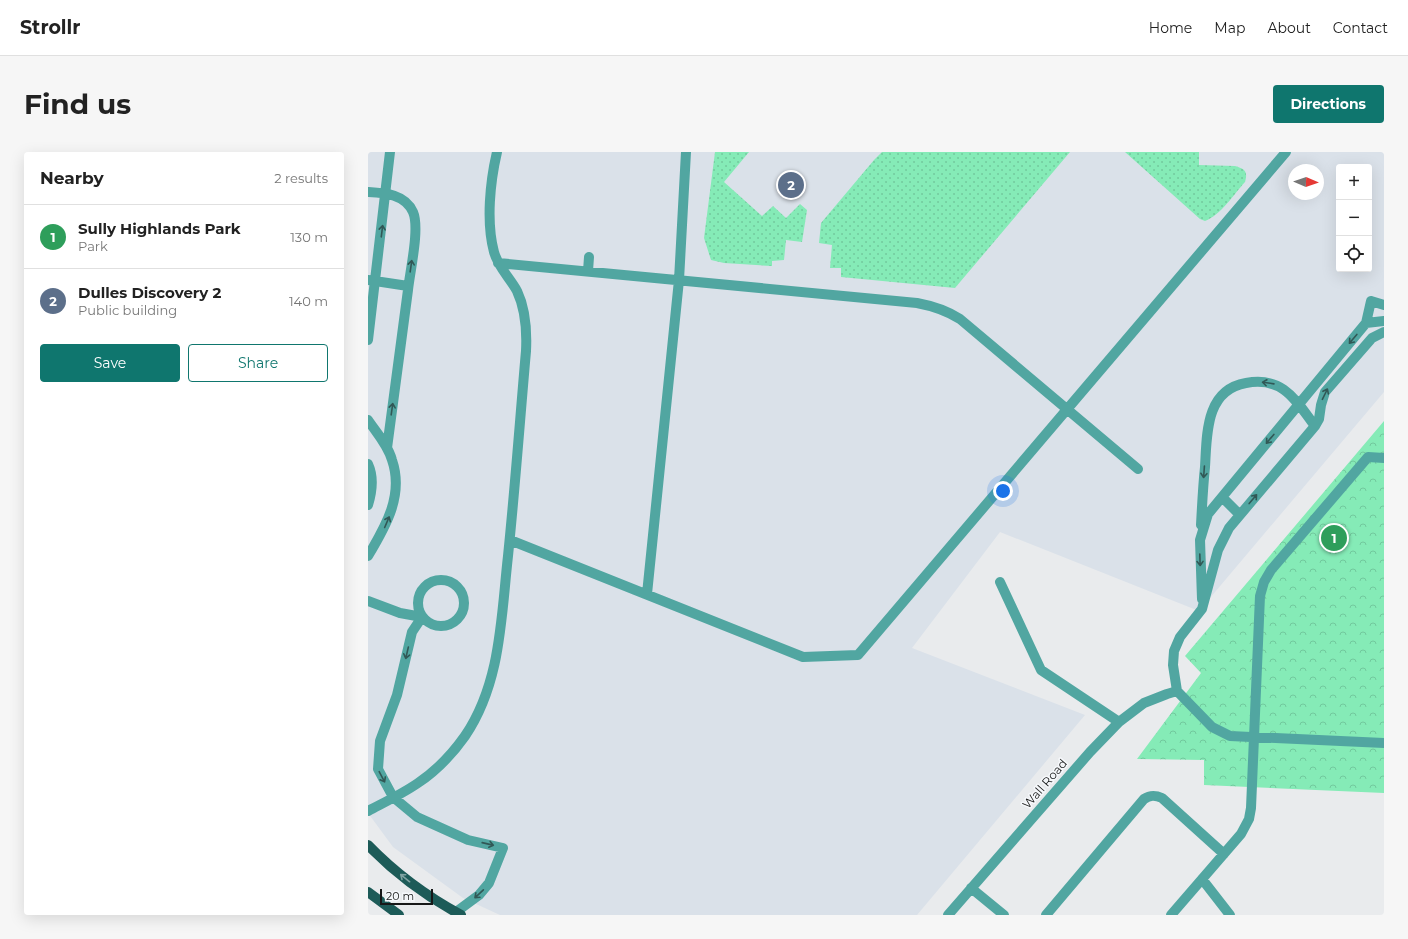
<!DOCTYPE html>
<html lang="en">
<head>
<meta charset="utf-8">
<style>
	:root { --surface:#fff; --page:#f6f6f6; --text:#222; --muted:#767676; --line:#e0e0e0; --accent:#0f766e }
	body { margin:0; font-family:Montserrat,sans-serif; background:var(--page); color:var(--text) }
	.controls { position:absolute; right:12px; top:12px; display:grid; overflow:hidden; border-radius:4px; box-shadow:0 4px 16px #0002 }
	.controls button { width:36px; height:36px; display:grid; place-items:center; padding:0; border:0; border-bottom:1px solid var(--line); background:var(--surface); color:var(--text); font:20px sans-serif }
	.compass { position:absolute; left:920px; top:12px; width:36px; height:36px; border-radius:50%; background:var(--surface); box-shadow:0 4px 16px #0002; rotate:92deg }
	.scale { position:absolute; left:12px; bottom:10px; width:53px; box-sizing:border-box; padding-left:4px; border:2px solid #171818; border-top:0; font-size:11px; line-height:14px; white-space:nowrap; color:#171818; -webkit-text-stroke:3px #f6f8fb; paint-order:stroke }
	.you { position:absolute; left:635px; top:339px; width:14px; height:14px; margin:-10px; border:3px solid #fff; border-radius:50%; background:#1a73e8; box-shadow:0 0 0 6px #1a73e833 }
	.badge { display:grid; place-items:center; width:26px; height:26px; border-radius:50%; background:var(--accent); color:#fff; font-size:13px; font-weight:700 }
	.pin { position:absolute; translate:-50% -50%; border:2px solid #fff; box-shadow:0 1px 4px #0006 }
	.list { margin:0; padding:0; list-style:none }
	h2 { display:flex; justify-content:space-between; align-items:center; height:52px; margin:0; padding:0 16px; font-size:17px }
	h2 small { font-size:13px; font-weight:400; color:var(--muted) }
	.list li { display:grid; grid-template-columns:26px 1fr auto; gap:12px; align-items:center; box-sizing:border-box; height:64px; padding:0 16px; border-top:1px solid var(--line) }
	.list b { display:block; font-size:15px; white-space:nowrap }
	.list p { margin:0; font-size:13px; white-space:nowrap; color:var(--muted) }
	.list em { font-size:13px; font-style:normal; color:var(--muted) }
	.actions { display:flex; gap:8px; padding:12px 16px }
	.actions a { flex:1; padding:9px 0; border:1px solid var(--accent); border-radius:4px; text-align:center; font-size:14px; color:var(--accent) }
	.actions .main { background:var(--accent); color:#fff }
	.icon { flex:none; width:22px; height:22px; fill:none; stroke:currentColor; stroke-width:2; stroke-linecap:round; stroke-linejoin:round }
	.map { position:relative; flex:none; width:1016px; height:763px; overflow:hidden; border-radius:4px }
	header { display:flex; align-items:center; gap:24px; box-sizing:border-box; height:56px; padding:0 20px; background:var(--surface); border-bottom:1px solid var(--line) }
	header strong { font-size:19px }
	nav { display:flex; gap:22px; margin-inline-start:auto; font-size:14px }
	.intro { display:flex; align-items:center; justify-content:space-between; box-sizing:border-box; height:96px; padding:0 24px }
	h1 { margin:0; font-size:28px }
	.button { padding:10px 18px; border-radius:4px; background:var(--accent); color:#fff; font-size:14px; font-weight:700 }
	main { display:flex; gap:24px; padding:0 24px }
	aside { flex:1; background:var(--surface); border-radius:4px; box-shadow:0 4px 16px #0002 }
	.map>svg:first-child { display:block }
	.built { fill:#dae1e9; fill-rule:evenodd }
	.grass { fill:url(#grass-dots) }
	.park { fill:url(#park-crowns) }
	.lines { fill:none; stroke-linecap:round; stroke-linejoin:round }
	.minor { stroke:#51a6a1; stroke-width:10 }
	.major { stroke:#1d5b58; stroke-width:10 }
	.oneway { stroke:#315856 }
	.oneway2 { stroke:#7fa2a1 }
	.labels { text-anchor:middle; stroke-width:3; stroke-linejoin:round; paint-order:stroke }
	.street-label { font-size:12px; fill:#171818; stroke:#f6f8fb }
</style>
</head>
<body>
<header>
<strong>Strollr</strong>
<nav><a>Home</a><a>Map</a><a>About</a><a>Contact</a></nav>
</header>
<div class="intro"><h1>Find us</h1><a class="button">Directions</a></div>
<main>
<aside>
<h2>Nearby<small>2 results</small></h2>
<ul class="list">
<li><span class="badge" style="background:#2e9e5b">1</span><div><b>Sully Highlands Park</b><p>Park</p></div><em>130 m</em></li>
<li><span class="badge" style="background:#5c6f8a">2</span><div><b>Dulles Discovery 2</b><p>Public building</p></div><em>140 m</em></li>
</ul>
<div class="actions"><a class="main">Save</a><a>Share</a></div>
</aside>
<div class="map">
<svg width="1016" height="763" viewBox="0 0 1016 763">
	<defs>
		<pattern id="grass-dots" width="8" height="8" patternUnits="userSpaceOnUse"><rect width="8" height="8" fill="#85ebb7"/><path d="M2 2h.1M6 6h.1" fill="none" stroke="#72c99d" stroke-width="1.8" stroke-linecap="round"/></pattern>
		<pattern id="park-crowns" width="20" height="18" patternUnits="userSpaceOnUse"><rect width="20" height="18" fill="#85ebb7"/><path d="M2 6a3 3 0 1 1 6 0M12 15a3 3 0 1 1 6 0" fill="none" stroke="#72c99d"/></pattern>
	</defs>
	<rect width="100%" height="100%" fill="#e9ebed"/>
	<path class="built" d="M0,0H1016V240L831,459L632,380L544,496L717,563L549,763H132L95,746L25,695L0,661ZM971,15H1001V117H971ZM926,18H950V42H926Z"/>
	<path class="grass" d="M347,0H381L356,30L394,64L405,54L418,66L432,52L439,58L434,90L418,88L416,108L404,109V114L356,111L343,108L336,86Z
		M514,0H702L587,136L473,125V116H462L464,93L451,91L453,71L506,8Z
		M757,0H831V13L867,14C877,17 880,19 877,30C866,42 853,63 837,69L832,67Z"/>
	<path class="park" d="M1016,269V641L836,633V608L769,607L833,521L817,504Z"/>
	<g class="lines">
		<path class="minor" d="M0,40C17,41 37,42 45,60C52,76 42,119 40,138C33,191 26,243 19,296
			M130,111L549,151C565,154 578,158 592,167L770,317
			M220,119L221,105
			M0,128L40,134
			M998,171L1003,149L1016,153
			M1016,180L1004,186L957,240L953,253L951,267L947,274L861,376L850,398L834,457L812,485L806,499L805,513L809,539L844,575L862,584L1016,591
			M0,188L22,0
			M0,268C8,280 20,293 24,308C36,343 18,374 0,404
			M0,312C6,325 4,340 0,353
			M854,345L872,363
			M833,373C834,354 835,334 837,315C839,283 837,238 878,231C916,224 928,249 947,274
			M142,388L435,505L490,503L918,0
			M50 451a23 23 0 1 1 46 0a23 23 0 1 1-46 0Z
			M632,430L673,518L751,570
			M279,442L311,128L318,0
			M834,447L832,388L840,362L998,171L1016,169
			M0,449L32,461L54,465L44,480L29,543L12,589L10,617L25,645L49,665L100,688L135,696L121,731L111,743L88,760
			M0,659C17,650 34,642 50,631C68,619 85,601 97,584C133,531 133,466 140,404C147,336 152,267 158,199C159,179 158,158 149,139C142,126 130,115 126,100C118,70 122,30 129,0
			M834,727L862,763
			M603,736L636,763
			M580,763L722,600L751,570L776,551L799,542L809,539
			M678,763L776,647C782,643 787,643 794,646L856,702
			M803,763L873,682L881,667L883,656L892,444L896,430L903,418L1000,305L1016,306"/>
		<path class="major" d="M0,693C27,721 58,744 93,763
			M0,740L31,763"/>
	</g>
	<defs><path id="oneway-shaft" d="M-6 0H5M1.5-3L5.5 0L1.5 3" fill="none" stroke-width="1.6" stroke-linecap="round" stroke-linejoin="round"/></defs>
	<g class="oneway">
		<use href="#oneway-shaft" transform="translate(14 79) rotate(-83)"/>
		<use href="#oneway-shaft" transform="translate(43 114) rotate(-82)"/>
		<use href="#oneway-shaft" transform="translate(985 187) rotate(130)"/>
		<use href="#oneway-shaft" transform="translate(900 231) rotate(-172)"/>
		<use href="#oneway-shaft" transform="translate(957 242) rotate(-64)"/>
		<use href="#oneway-shaft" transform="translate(24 257) rotate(-82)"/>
		<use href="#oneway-shaft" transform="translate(902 287) rotate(130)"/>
		<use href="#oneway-shaft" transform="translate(836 320) rotate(94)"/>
		<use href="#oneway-shaft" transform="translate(885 347) rotate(-50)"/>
		<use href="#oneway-shaft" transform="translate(19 370) rotate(-67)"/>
		<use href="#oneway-shaft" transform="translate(832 408) rotate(88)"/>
		<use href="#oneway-shaft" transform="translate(39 501) rotate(103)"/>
		<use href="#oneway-shaft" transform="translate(14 625) rotate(62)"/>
		<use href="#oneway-shaft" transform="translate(120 692) rotate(13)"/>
		<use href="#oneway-shaft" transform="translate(111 742) rotate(137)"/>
	</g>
	<use class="oneway2" href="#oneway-shaft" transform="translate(37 726) rotate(-141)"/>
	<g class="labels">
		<g class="street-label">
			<text transform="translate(677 632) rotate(-49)" y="4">Wall Road</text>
		</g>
	</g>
</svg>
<div class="controls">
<button>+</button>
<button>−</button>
<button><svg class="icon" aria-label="locate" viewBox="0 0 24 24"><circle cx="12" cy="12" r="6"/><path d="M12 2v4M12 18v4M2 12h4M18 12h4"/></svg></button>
</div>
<svg class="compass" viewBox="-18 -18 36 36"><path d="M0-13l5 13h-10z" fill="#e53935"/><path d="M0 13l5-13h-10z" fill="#767676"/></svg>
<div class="scale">20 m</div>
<div class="you"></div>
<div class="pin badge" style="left:966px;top:386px;background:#2e9e5b">1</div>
<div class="pin badge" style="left:423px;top:33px;background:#5c6f8a">2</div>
</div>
</main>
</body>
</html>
